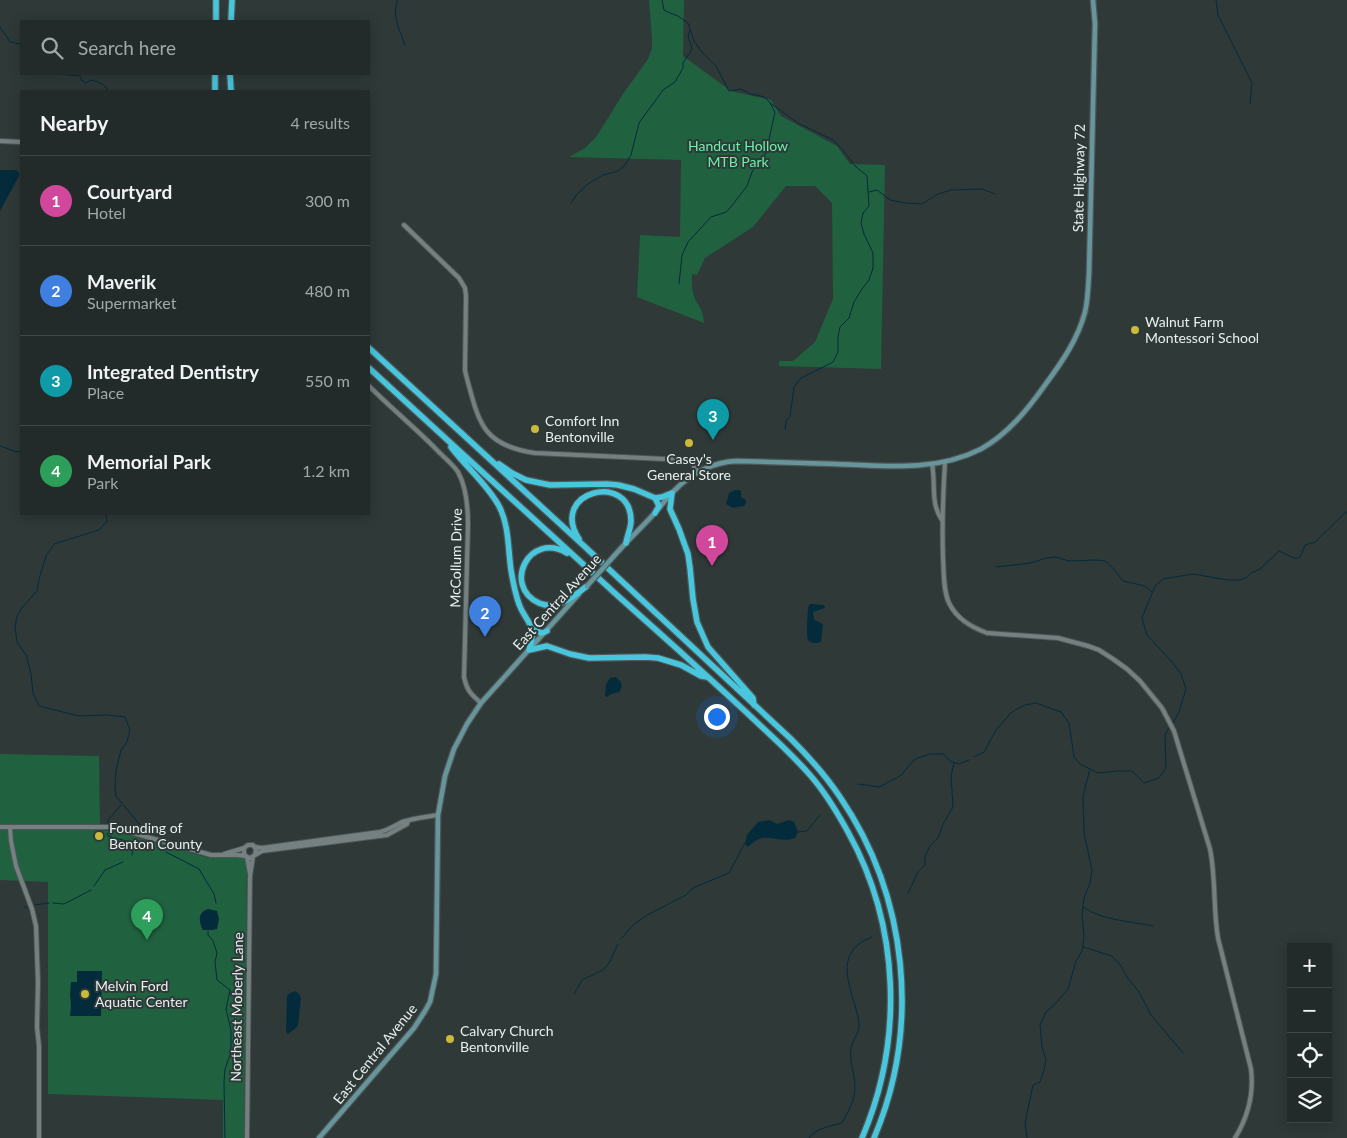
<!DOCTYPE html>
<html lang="en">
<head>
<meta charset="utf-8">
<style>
	:root { --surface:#222b2a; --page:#2e3736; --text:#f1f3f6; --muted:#a2a7a8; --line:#3f4747; --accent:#d93025 }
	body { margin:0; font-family:Lato,sans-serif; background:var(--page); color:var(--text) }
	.controls { position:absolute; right:15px; bottom:15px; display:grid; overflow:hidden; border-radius:0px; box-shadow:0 2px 12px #0003 }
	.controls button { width:45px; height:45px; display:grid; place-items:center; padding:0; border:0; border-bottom:1px solid var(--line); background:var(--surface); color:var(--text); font:25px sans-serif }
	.you { position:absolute; left:716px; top:716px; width:18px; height:18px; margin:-12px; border:4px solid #fff; border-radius:50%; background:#1a73e8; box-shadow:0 0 0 8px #1a73e833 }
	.badge { display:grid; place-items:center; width:32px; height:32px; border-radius:50%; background:var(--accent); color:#fff; font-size:16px; font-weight:700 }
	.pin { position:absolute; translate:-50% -41px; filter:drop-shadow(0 1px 2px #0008) }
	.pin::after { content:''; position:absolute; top:26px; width:18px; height:15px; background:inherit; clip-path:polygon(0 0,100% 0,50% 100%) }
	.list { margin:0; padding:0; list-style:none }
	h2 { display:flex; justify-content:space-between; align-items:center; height:65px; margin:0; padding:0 20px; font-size:21px }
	h2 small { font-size:16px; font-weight:400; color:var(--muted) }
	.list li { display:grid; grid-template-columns:32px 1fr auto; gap:15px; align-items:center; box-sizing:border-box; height:90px; padding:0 20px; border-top:1px solid var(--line) }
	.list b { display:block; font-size:19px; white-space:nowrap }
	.list p { margin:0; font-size:16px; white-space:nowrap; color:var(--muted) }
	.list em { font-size:16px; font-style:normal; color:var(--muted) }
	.icon { flex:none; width:28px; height:28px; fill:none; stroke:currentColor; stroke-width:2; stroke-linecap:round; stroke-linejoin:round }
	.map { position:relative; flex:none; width:1347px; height:1138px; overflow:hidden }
	.search { position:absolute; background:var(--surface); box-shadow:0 2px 12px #0003; left:20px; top:20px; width:350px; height:55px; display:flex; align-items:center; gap:12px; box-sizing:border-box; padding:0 18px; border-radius:0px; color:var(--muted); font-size:19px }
	.panel { position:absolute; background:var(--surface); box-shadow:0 2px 12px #0003; left:20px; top:90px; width:350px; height:425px; border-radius:0px }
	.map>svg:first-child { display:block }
	.green { fill:#206140 }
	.water { fill:#042b3b }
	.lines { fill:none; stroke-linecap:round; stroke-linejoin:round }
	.stream { stroke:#042b3b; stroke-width:1 }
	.tertiary-casing { stroke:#4d5655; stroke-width:6 }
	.secondary-casing { stroke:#4d5655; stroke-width:7 }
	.motorway-casing { stroke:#4d5655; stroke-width:8 }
	.tertiary { stroke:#758080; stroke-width:4 }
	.secondary { stroke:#67959c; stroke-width:4.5 }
	.motorway { stroke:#47c6dd; stroke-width:5.5 }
	.secondary-bridge-casing { stroke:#4d5655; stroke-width:7; stroke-linecap:butt }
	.secondary-bridge { stroke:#67959c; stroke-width:4.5 }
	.poi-dot { fill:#caba3a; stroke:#2e3938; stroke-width:2 }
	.labels { text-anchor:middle; stroke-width:4; stroke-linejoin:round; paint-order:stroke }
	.park-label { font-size:14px; fill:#6cf2aa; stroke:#2e3938 }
	.street-label { font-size:14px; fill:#e9efef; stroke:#2e3938 }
	.poi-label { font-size:14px; fill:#e9efef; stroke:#2e3938; text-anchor:start }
</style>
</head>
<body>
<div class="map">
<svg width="1347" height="1138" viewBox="0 0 1347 1138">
	<rect width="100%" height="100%" fill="#2e3938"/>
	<path class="green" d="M649,0H684L683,56L731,91L771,100L781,116L837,146L850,164L885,165L881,369L779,366V361H793L815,342L833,299L832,203L815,186H786L753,227L705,258L697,275L692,274C692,281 691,289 694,296C698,308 703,307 704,323L637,297L640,235L680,237L681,160L569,157L585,148L596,137L623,94L648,59L652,48V39Z
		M0,754L99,756L100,830L114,831L209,858L238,857C244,857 245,859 247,864L244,1138H223V1100L48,1094V882L0,880Z"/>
	<path class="water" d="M0,170H15L19,172V176L0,211Z
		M735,490H739L741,491V497L746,500V503L744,506L733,508L726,504L729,493Z
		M811,604L824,605L825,608L813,612L814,620L821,623L823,625L821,642C818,643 812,644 809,641C805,637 808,614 808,608L809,605Z
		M615,677C622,681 624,686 619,692L611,694L607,697L605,696L606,684L610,678Z
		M770,820L777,824L789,820L794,822L798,832L795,838C776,845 766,828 748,847L745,844L747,835L758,822Z
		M209,909L217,911L219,919L217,929L212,930H203C198,921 198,911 209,909Z
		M77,971H102L101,1016H70L71,1006L70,995L71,982H77Z
		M295,991L299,994L301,998L298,1025L296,1028L288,1034L286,1032L287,996L290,993Z"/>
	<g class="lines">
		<path class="stream" d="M398,0C391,14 400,31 405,45
			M662,0L664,10L670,13L678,16L688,23L694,41L702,52L716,66L729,91L741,89L751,94L765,97L770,103L798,123L833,140L842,149L855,166L867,176L869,206L863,213L861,223L864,234L873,253V268L869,280L862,289L854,302L849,318L840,327L838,337V352L833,362L801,378L794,387L790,416L786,421L785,429
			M1216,0L1218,15L1252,83L1250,104
			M0,27L10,42L21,44
			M55,74L80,76L82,81L86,83L91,80C98,82 106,84 108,91
			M869,192L877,190L890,200L905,203L922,204L938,194L951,190L982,189L995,194
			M571,203L577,194L588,184L603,175L618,171L624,166L631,155L639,123L663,90L675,82L683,68V63L692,49L688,36L690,30
			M679,284L682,255L688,242L711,217L726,212L730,208L747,186L752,172L760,160L766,153L775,112L770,103
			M0,446L14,451L21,452
			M106,514L107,521L99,530L54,544L46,556L39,579L37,591L21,609L17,616L15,627L17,642L26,655L31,674L33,693L39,706L79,716L106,715L125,717L130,730L127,742L121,750L116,770L115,787L116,796L144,830
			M996,567L1031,563L1046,558L1056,557L1069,561L1096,560L1105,561L1111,566L1123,581L1145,586L1152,592
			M1173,723L1179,712L1186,689L1181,674L1172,662L1147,635L1142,618L1155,586L1163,579L1193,574L1228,580H1240L1247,577L1251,573L1260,569L1279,551L1294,558H1299L1302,553L1305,545L1315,542L1345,513L1347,512
			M974,757L984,752L996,730L1012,712L1025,705L1036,703L1061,712L1069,723L1074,757L1080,764L1098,773L1117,771H1132L1144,783L1159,778L1166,768L1165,735L1169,728
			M858,784L879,787L900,776L915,759L930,754H943L950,761L959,764L969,760
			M108,822V820L121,805
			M798,832L807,831L820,815
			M107,833L108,836L126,841L133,846L132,855
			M166,852L199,869L214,894L216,903
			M94,886L105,870L123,862
			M908,893L918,872L925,865V856L930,846L938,838L943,824L953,807L951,776L954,763
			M53,903L64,904L91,890
			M35,905L49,903
			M24,907H27
			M1083,907C1103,921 1130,921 1153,926
			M208,931V935L213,941L217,953L215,962L217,980L230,990L226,1009L231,1030V1052L225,1069L224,1082L225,1138
			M621,939L633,925L647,915L686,895L693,888L729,873L745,843
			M1083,947L1112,956L1121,966L1127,977L1139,992L1151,1015L1183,1053
			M574,994L582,980L603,970L609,963L618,944
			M809,1138C816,1128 831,1126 842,1123C848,1112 855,1100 855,1087C855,1074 849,1062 851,1049C852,1040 860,1033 859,1024C857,999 833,964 859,944C862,941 868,939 872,937
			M1027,1138L1025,1123L1033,1085L1040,1082L1044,1070L1046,1060L1042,1047L1040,1025L1046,1012L1058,1001L1068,989L1076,961L1082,951L1084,937L1082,914L1084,898L1090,883L1092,870L1084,833L1083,796L1090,769"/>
		<g class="tertiary-casing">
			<path id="tertiary" d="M0,141L21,142
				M404,225L459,278L465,288L466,296L465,370L466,375C479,422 481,445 535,453L687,460L693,464L697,472
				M369,386C390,407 413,426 434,447C441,455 452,463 458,472C467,488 468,508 468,525L464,677C467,691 471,694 481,703
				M945,462C943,494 942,526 943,558C944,572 943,590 949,603C957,619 971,627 987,633L1058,638L1088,646L1099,650L1113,659L1127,669L1140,681L1162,708L1174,731L1210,849C1216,878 1213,909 1218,938L1251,1069C1254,1094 1248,1117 1235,1138
				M932,464C936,484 930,503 942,520
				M0,827H112L211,855H238L245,856
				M10,827L11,841L16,866L32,909L36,926L38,982L37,1027L39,1046V1138
				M255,847L262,848L380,832C389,830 394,826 402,822C413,818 426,817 438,815
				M224,854L244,848
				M255,855L256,849L253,845H248L244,848V854L247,857L250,858L262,851L387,835L407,824L408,821
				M247,857L250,874
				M247,1138L250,876L253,857"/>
		</g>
		<g class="secondary-casing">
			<path id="secondary" d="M614,556C626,542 639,530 652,516C660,508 666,498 675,490C691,473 713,462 737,461C770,462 803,463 836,464C885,466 936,472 981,449C1008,434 1028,409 1045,385C1062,362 1078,339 1085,312C1088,300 1088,286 1089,274L1095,24L1093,0
				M319,1138L414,1028L425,1011L430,1002L436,974L438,815L445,776L454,749L467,724L481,703L579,594"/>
		</g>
		<g class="motorway-casing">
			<path id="motorway" d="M216,21V0
				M231,21L232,0
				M215,74V91
				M230,74L231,91
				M369,348L583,545L791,739C809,757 826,776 840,797C908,897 921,1027 874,1138
				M369,368C452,444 534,520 618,596C661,634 704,673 746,712C768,733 790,752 810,775C825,792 837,812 848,832C900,926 904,1040 862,1138
				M451,447C466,467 487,484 499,506C509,525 508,549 511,570C513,582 515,593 519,604C522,613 528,619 531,627C534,635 531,643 529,650L547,646L570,654L589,658L645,657L658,658L681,665L701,676L707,677
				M499,464L512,473L526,480L550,485L607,484L618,485L634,489L655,498L662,497L672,493
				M672,493L670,509L679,529L688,554L690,568L693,599L697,622L708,647L753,698L754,705
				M655,513L659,506L655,498
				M579,539C548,491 631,471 631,521C631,528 627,536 626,543
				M567,553C529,531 502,586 539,603C546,606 554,606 561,603C570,600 579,592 587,586
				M531,628C537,631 541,635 547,631"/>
		</g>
		<use href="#tertiary" class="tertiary"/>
		<use href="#secondary" class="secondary"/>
		<use href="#motorway" class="motorway"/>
		<g class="secondary-bridge-casing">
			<path id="secondary-bridge" d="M587,586L614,556"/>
		</g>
		<use href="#secondary-bridge" class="secondary-bridge"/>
	</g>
	<g class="poi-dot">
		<circle cx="1135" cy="330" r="5"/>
		<circle cx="535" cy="429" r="5"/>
		<circle cx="689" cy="443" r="5"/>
		<circle cx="99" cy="836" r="5"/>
		<circle cx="85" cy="994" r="5"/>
		<circle cx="450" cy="1039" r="5"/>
	</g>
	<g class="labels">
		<g class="park-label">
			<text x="738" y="151">Handcut Hollow<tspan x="738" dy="16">MTB Park</tspan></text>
		</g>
		<g class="street-label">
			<text transform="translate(1079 178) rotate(-89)" y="5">State Highway 72</text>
			<text transform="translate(456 558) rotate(-89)" y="5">McCollum Drive</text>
			<text transform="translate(557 602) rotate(-48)" y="5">East Central Avenue</text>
			<text transform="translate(237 1007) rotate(-89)" y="5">Northeast Moberly Lane</text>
			<text transform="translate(375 1054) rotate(-51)" y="5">East Central Avenue</text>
		</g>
		<g class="poi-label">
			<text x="1145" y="327">Walnut Farm<tspan x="1145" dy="16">Montessori School</tspan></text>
			<text x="545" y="426">Comfort Inn<tspan x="545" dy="16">Bentonville</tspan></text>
			<text x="689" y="464" text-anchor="middle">Casey's<tspan x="689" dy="16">General Store</tspan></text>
			<text x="109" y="833">Founding of<tspan x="109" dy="16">Benton County</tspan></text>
			<text x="95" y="991">Melvin Ford<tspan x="95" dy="16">Aquatic Center</tspan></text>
			<text x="460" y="1036">Calvary Church<tspan x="460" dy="16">Bentonville</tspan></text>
		</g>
	</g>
</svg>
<div class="controls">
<button>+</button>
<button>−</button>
<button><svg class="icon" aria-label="locate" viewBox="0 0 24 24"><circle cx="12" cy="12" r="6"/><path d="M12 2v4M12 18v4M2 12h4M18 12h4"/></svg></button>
<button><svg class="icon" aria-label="layers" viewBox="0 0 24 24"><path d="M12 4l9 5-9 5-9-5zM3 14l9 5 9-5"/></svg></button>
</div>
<div class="you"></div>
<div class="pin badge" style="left:712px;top:566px;background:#d1479c">1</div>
<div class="pin badge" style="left:485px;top:637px;background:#3f7fe0">2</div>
<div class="pin badge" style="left:713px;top:440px;background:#0f9aa8">3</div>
<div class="pin badge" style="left:147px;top:940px;background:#2e9e5b">4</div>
<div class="search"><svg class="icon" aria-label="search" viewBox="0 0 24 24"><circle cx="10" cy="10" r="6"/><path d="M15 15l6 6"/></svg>Search here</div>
<section class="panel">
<h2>Nearby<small>4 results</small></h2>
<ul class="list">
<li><span class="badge" style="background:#d1479c">1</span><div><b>Courtyard</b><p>Hotel</p></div><em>300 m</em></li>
<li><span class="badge" style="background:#3f7fe0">2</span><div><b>Maverik</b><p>Supermarket</p></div><em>480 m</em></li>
<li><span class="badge" style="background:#0f9aa8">3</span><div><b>Integrated Dentistry</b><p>Place</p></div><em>550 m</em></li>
<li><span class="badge" style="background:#2e9e5b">4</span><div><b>Memorial Park</b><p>Park</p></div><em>1.2 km</em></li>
</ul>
</section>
</div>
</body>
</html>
